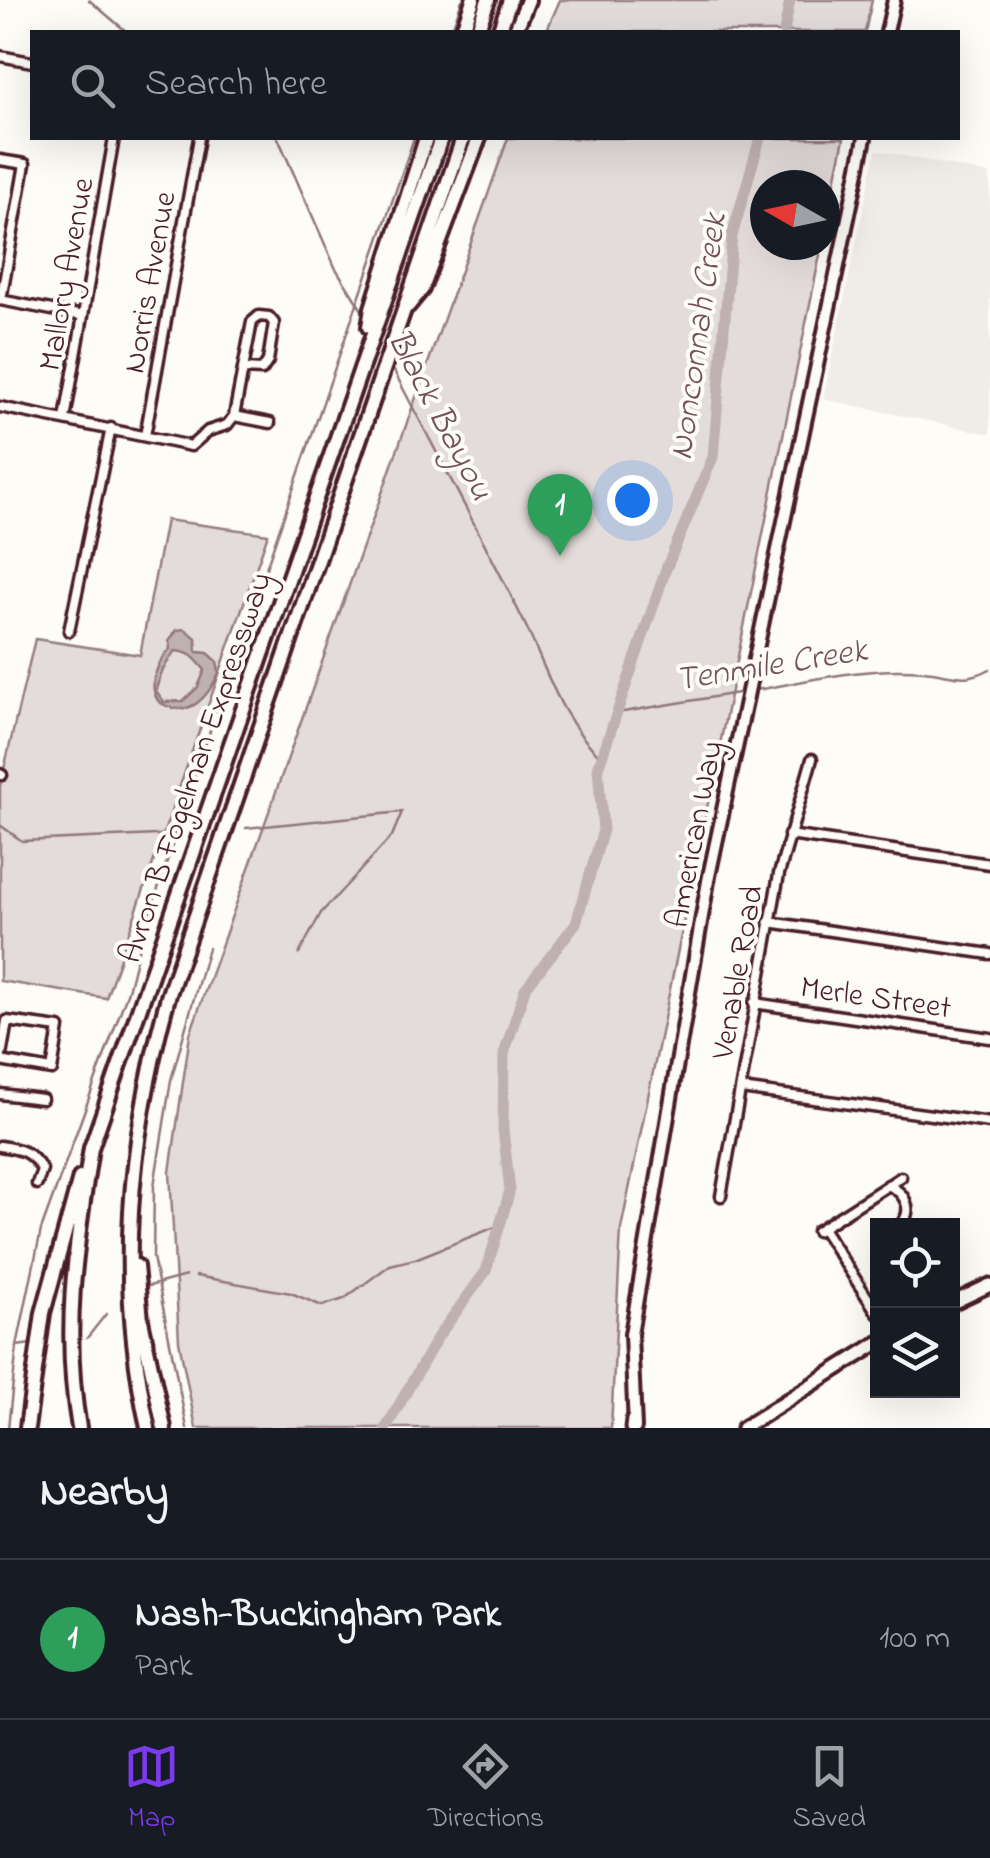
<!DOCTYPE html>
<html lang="en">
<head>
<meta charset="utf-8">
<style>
	:root { --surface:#171b24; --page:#20242c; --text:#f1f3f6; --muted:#9ea1a6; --line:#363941; --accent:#7c3aed }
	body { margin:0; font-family:"Indie Flower",sans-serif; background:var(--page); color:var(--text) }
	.controls { position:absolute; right:30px; bottom:30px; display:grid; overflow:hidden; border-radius:0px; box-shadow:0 10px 40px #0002 }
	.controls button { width:90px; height:90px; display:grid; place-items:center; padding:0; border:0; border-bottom:2px solid var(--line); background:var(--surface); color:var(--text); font:50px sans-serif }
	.compass { position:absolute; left:750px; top:170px; width:90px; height:90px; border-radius:50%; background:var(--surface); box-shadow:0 10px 40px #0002; rotate:279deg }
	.you { position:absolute; left:632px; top:500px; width:35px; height:35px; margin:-25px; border:8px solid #fff; border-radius:50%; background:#1a73e8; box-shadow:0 0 0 15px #1a73e833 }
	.badge { display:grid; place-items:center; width:65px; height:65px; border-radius:50%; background:var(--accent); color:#fff; font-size:32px; font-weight:700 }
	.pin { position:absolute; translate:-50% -82px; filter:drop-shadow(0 2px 5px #0008) }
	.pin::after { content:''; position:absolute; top:52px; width:35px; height:30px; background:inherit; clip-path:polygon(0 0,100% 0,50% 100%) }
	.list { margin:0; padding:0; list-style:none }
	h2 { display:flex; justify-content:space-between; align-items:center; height:130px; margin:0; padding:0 40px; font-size:42px }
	h2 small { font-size:32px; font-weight:400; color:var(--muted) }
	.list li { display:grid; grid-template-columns:65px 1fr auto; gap:30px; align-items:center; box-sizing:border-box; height:160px; padding:0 40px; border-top:2px solid var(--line) }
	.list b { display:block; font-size:38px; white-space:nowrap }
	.list p { margin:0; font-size:32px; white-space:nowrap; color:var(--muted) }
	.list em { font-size:32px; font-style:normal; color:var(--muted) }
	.icon { flex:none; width:55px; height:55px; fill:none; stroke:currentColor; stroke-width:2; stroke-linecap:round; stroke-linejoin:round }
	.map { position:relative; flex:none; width:990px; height:1428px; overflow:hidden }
	.search { position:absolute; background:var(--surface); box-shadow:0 10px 40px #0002; left:30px; right:30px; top:30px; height:110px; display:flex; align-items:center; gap:25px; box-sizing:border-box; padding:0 35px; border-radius:0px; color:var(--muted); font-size:38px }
	.sheet { height:290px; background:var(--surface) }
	nav { display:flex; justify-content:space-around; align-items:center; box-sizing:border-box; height:140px; border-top:2px solid var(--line); background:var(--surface); font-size:28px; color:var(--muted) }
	nav a { display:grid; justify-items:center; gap:5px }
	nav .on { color:var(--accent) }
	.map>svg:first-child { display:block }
	.built { fill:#f0ece8 }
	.green { fill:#e3dcda; stroke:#967e82; stroke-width:2.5 }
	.water { fill:#c0b1b1; stroke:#91777b; stroke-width:2.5; fill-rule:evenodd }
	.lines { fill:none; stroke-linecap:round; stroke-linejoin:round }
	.stream { stroke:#91777b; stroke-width:2.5 }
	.river { stroke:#c0b1b1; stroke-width:11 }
	.minor-casing { stroke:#4a1f2b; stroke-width:15 }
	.secondary-casing { stroke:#4a1f2b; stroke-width:18 }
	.trunk-casing { stroke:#4a1f2b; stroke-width:19 }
	.motorway-casing { stroke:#4a1f2b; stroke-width:20 }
	.minor { stroke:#fdfcf7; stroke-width:8 }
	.secondary { stroke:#fdfcf7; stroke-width:10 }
	.trunk { stroke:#fdfcf7; stroke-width:11 }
	.motorway { stroke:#fdfcf7; stroke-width:12 }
	.labels { text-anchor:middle; stroke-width:8; stroke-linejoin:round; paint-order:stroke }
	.street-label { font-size:32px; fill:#4a1f2b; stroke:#fdfcf7 }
	.water-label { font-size:35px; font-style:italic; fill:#73525a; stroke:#fdfcf7 }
</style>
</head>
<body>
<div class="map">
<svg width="990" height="1428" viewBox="0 0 990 1428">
	<rect width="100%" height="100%" fill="#fdfcf7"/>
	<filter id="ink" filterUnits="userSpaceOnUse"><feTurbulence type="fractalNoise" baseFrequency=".01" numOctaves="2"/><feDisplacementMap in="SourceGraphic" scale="20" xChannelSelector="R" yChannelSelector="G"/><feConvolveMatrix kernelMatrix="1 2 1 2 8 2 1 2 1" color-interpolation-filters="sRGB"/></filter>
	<g filter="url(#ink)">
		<path class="built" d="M876,150L990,174V434L823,399Z"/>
		<path class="green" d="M560,0H872L865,32H546Z
			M508,138H844L825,230V185H765V245H822L621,1229L611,1428H196L179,1341L170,1172L190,1034Z
			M166,520L268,534L106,998L0,981V786L35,639L140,655Z"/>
		<path class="water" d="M185,629L196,638L197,652L208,653L217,661L219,673C206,700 188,720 159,702C147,686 157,663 170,649L169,641L177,630ZM176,651C193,653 194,658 205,670L198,687L183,701L164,702L156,691C160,674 165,663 176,651Z"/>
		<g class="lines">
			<path class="stream" d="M89,0L127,32
				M451,32L462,0
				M278,138L335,267L365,315
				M392,367C435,451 481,534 523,620C547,669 560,720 602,758
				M751,691C808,681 865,666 923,671C951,673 963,684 990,669
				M617,713L744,692
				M0,825L22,841L180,834
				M246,828L402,812L392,836L321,913L299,954
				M196,1276L291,1293L322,1306L344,1299L390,1265L415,1259L500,1225
				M149,1286L186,1276
				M87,1338L106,1314
				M31,1344L17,1346L41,1230L128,991L139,947L200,760L414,138
				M8,1428L17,1346
				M187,1428L153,1257L154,1186L171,1080L208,948"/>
			<path class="river" d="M784,32L790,0
				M386,1428L437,1338L486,1271L500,1225L510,1190L503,1130L504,1054L525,989L576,923L603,830L598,768L666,569L713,457L732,236L760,138"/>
			<g class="minor-casing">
				<path id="minor" d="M0,56L32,62
					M0,160L25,164L1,300
					M0,300L83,316
					M259,316L269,317L274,323L268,361L262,370L243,369L252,322Z
					M0,407L191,446L208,431L227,425L234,416L270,423
					M234,416L243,369
					M65,419L114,138
					M145,436L199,138
					M69,631L111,428
					M0,774L2,775
					M789,835L990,864
					M769,922L990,954
					M754,1003L990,1038
					M0,1039H4L7,1021L59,1028L52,1070L0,1061L4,1039
					M741,1089L990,1123
					M0,1094L42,1099
					M0,1146C20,1149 31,1151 42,1170L37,1184
					M888,1185C906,1193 915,1212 899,1226
					M721,1196L779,874L812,759
					M822,1228L878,1314
					M817,1231L901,1177
					M878,1241V1245"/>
			</g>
			<g class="secondary-casing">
				<path id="secondary" d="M887,32L894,0
					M635,1428L631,1334L708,881L865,138"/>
			</g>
			<g class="trunk-casing">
				<path id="trunk" d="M952,1303L990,1285
					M632,1428L633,1420
					M743,1428L878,1343"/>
			</g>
			<g class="motorway-casing">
				<path id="motorway" d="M462,32L473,0
					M477,32L488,0
					M499,32L510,0
					M515,32L528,0
					M408,306L422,289L479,138
					M369,327L372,308L426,138
					M136,1266L141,1320L164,1428
					M27,1428L43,1313L80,1178
					M79,1428C62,1329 76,1245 91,1148L441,138
					M148,1428C116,1281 128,1142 168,997L463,138"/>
			</g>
			<use href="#minor" class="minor"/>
			<use href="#secondary" class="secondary"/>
			<use href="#trunk" class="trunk"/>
			<use href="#motorway" class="motorway"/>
		</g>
	</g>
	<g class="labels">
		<g class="street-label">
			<text transform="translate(65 274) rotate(-80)" y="11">Mallory Avenue</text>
			<text transform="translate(148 282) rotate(-80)" y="11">Norris Avenue</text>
			<text transform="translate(194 767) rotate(-71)" y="11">Avron B Fogelman Expressway</text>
			<text transform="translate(693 834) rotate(-79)" y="11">American Way</text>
			<text transform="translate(736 972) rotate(-80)" y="11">Venable Road</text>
			<text transform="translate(876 996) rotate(8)" y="11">Merle Street</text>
		</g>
		<g class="water-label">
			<text transform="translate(696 336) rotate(-82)" y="12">Nonconnah Creek</text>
			<text transform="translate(442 414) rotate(62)" y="12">Black Bayou</text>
			<text transform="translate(771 663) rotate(-9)" y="12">Tenmile Creek</text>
		</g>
	</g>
</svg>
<div class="controls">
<button><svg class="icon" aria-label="locate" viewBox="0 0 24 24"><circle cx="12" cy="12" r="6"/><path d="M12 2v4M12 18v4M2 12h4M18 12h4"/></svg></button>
<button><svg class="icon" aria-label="layers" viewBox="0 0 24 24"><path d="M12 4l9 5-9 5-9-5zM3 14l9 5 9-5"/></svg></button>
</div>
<svg class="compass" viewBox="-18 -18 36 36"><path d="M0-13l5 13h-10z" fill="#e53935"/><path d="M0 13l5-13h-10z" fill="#9ea1a6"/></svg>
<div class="you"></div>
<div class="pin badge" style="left:560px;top:556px;background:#2e9e5b">1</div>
<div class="search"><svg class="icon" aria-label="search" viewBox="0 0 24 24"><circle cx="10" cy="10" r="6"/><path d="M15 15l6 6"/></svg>Search here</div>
</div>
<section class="sheet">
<h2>Nearby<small></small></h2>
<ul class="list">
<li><span class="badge" style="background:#2e9e5b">1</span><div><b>Nash-Buckingham Park</b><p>Park</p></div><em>100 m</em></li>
</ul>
</section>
<nav>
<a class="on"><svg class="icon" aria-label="map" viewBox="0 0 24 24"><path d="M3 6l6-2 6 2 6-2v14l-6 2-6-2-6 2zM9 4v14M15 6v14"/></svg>Map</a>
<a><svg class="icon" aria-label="directions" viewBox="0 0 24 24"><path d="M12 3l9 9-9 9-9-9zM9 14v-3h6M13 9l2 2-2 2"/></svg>Directions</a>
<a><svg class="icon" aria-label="saved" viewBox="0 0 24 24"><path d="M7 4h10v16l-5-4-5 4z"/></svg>Saved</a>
</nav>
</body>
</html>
